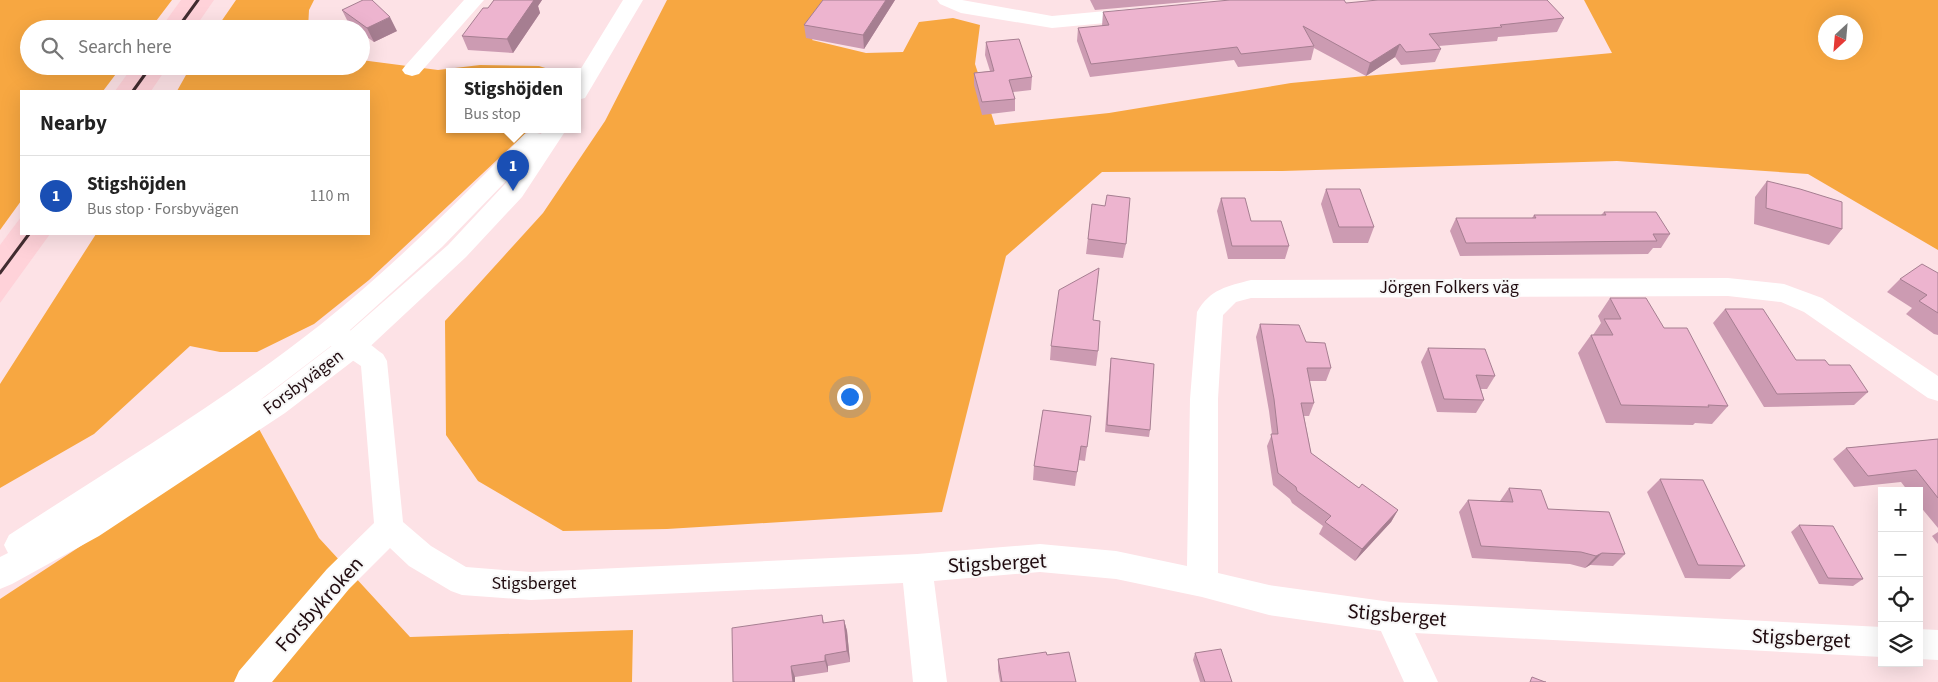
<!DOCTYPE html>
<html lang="en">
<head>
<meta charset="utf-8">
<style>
	:root { --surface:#fff; --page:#f2f2f2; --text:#222; --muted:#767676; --line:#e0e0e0; --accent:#39817b }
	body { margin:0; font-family:"Source Sans 3",sans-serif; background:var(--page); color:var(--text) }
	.controls { position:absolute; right:15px; bottom:15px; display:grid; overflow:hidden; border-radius:0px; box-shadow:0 5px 20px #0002 }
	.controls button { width:45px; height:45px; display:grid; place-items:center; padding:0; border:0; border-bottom:1px solid var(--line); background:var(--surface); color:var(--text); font:25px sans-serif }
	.compass { position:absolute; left:1818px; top:15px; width:45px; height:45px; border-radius:50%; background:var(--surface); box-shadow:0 5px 20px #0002; rotate:206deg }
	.you { position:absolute; left:849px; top:396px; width:18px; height:18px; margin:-12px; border:4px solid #fff; border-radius:50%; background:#1a73e8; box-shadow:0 0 0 8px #1a73e833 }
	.badge { display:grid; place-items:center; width:32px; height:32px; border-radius:50%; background:var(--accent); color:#fff; font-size:16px; font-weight:700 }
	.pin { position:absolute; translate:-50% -41px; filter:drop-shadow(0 1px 2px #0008) }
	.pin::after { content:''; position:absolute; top:26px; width:18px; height:15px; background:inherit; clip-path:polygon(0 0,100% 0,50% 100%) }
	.popup { position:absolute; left:446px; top:68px; width:135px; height:65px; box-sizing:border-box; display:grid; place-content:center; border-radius:0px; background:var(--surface); filter:drop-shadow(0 1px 4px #0005); font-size:16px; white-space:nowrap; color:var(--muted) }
	.popup b { font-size:19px; color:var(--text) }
	.popup::after { content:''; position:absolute; left:50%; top:100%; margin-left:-10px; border:10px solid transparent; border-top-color:var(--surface) }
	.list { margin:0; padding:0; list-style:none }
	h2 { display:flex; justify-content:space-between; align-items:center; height:65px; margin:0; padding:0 20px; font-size:21px }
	h2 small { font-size:16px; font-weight:400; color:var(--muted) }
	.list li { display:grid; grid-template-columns:32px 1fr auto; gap:15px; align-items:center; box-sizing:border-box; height:80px; padding:0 20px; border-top:1px solid var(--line) }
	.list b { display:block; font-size:19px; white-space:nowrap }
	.list p { margin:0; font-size:16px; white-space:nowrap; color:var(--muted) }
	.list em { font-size:16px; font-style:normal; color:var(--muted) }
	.icon { flex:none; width:28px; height:28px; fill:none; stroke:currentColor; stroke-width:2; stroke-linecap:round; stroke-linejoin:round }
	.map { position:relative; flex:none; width:1938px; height:682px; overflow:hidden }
	.search { position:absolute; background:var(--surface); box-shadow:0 5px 20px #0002; left:20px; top:20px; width:350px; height:55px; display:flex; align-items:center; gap:12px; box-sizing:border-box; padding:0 18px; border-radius:28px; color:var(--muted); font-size:19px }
	.panel { position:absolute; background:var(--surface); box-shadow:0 5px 20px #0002; left:20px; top:90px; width:350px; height:145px; border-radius:0px }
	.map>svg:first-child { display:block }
	.built { fill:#ffd2d9 }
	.forest { fill:#f7a741; fill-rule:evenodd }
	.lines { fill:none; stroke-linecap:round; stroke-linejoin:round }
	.minor { fill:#fff; fill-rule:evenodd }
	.tertiary { fill:#fff; fill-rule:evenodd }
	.rail { stroke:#422c30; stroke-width:3 }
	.wall { fill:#cc9bb2 }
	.shaded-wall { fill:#a67e91 }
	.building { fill:#edb4cf; stroke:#a67e91 }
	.labels { text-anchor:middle; stroke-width:4; stroke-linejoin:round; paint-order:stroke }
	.street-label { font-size:18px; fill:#200b0f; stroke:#f7f7f7 }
	.near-street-label { font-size:21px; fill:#200b0f; stroke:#f7f7f7 }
</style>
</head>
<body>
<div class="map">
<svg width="1938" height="682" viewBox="0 0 1938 682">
	<rect width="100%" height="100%" fill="#fde2e6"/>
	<path class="built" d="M181,0H214L194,29H160Z
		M133,66H168L151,91H115Z
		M21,217V234H50L0,303V245Z"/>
	<path class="forest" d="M0,0H172L150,29H29V66H122L103,91H21V201L0,230Z
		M236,0H314L309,10L308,29H216Z
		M667,0H842L812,40L866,53L903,52L919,22L953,18L980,25L975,64L995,125L1109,113L1291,83L1612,53L1584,0H1938V250L1808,174L1617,161L1282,171L1102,172L1006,256L942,512L667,529L563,531L478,481L446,435L445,321L543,213L605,121ZM1826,22H1856V52H1826Z
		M361,60L438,70L480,65L539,66L558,72H449V130H529L369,280L314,324L257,352H220L190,346L94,434L0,488V384L96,234H369V91H177L191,66H361Z
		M259,429L319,538L410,637L633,630L632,682H0V599Z"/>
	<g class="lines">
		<path class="minor" d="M464,0H484L419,74L412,76L405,74L402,70L405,66Z
			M937,0H962L1052,16L1138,8L1145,10L1148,14L1145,18L1138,20L1052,28L961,13L940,4Z
			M1728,278L1784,284L1822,298L1938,376V401L1928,398L1804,312L1781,302L1728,296L1251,298L1236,302L1223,315L1218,399V573L1269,585L1391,602L1882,627V657L1415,633L1438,682H1404L1381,631L1269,615L1202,597L1116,579L1040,572L934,581L947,682H913L903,583L531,600L462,595L451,591L409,566L390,548L349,589L272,682H234L239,671L327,569L374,523L361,366L321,339L317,332L321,325C342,318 366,342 383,354L387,361L403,522L431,546L466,567L531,572L917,554L1040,544L1116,551L1187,566L1190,399L1197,312C1210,289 1228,286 1251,280Z
			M1919,629L1938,630V660L1919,659Z"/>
		<path class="tertiary" d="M623,0H643L588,93L585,98L577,100V75Z
			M543,130H566L522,197L466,257L362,354L285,413L99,536L12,584L0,589V557L8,553L4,545L9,535C113,467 222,402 320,325C393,267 459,200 525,134L533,132L541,134ZM512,175L504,185L448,245L342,338L265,397L260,400L340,339L442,247Z"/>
		<path class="rail" d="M177,29L198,0
			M133,91L151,66
			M0,273L29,234"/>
	</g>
	<path class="wall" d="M494,0H542L538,6L540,13L513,53L468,50L462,36L488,8Z
		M823,0H895L864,49L806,38L804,25Z
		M1090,0H1209L1095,10Z
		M1346,3L1564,18L1557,32L1498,37L1497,41L1439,46L1441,49L1435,62L1401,65L1395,57L1366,76L1314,48L1311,60L1238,67L1234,60L1090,77L1077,41L1078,28L1102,26L1103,12Z
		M342,10L397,31L374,42L361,33V29H356L349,24Z
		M986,42L1032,77L1031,90L1013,92L1015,99V111L982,115L974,85V73L990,71L985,55Z
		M1767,181L1842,229L1829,245L1754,224L1755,197Z
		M1326,189L1374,227L1368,243H1333L1321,204Z
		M1221,198L1251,221L1289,246L1285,259H1228L1217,211Z
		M1092,204L1126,244L1123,258L1086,254Z
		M1604,212L1670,234L1661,248H1653L1648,254L1460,256L1450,231L1456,218H1532L1534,215H1601Z
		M1938,273V335L1934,334L1906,314L1912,308L1887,292L1900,279Z
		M1610,298L1664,328L1728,406L1712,424L1695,423L1693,425L1606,423L1578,353L1591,335H1593L1601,323L1598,316Z
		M1725,309L1796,360L1829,365L1868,392L1854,405L1764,407L1713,323Z
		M1093,320L1098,351L1096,366L1050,360L1051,346Z
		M1260,324L1306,342L1331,368L1326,381H1309L1314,403L1309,416H1304L1311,453L1359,488L1398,510L1391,522L1355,561L1319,534L1323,526L1292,503L1290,499L1273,485L1267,446L1272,434L1269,411L1256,337Z
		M1428,348L1495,376L1487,389H1481L1484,400L1476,413L1437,412L1421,362Z
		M1111,358L1150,430L1149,437L1105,432L1110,366Z
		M1043,410L1087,447L1085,461L1079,460L1075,486L1033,480L1034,466Z
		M1938,439V528L1919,505V491H1908L1901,482L1854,487L1833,459L1846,448Z
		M1660,479L1745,566L1730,579L1685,578L1647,492Z
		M1509,488L1548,509L1625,554L1613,566L1590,565L1585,568L1570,564L1472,558L1459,512L1468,500L1500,501Z
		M1799,525L1863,579L1853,586L1819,584L1791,532Z
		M1938,532V544L1932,536Z
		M822,615L824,623L844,620L847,631L850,662L828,666V672L795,677L733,682Z
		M1195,653L1232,682H1200L1193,660Z
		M1047,655L1076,682H1000L998,670V659Z"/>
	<path class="shaded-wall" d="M529,0H542L538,6L540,13L513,53L507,39Z
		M886,0H895L864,49L863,35Z
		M390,17L397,31L374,42L367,28Z
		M1400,44L1395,57L1366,76L1370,63Z
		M1398,510L1391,522L1355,561L1362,549Z
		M1602,553L1590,565L1585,568L1596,556Z
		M844,620L847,631L850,662L847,651Z
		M825,655L828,666V672L825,661Z
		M791,666L795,677V682H793Z"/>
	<path class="building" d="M363,0H372L390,17L367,28L342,10Z
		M494,0H534L507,39L462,36L483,8H488Z
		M823,0H886L863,35L804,25Z
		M1230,0H1344L1346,3L1378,0H1547L1564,18L1500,25L1502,27L1429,34L1441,49L1406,52L1400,44L1370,63L1303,26L1314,46L1241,54L1237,47L1091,64L1078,28L1109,25L1103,12Z
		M1019,39L1032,77L1009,80L1015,99L982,102L974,73L994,71L986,42Z
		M1767,181L1800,189L1842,202V229L1766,208Z
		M1326,189H1360L1374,227H1339Z
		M1107,195L1130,198L1126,244L1088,239L1092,204L1105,206Z
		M1221,198H1245L1251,221H1281L1289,246H1232Z
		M1604,212H1656L1670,234H1653L1657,241L1466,243L1456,218H1536L1534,215H1606Z
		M1922,264L1938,273V313L1919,301L1927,295L1900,279Z
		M1099,268L1093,320L1100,321L1098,351L1051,346L1059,290Z
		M1610,298H1646L1664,328H1687L1728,406L1708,405L1709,407L1621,405L1591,335H1613L1604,319H1621Z
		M1725,309H1763L1796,360H1825L1829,365H1850L1868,392L1777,394Z
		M1260,324L1299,325L1306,342L1325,343L1331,368H1307L1314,403H1301L1311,453L1359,488L1362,484L1398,510L1362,549L1325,522L1331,516L1297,491L1296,487L1278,473L1271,434H1278L1274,399Z
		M1428,348L1485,349L1495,376L1476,375L1484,400L1444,399Z
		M1111,358L1154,364L1150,430L1107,425Z
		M1043,410L1091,416L1087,447L1081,446L1077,472L1034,466Z
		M1938,439V498L1916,470L1868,476L1846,448Z
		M1660,479L1703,480L1745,566L1698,565Z
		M1509,488L1541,490L1548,509L1609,512L1625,554L1602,553L1596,556L1581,552L1481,546L1468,500L1513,502Z
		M1799,525L1833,526L1863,579L1828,578Z
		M822,615L823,623L844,620L847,651L825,655V661L791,666L793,682H733L732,628Z
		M1221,649L1232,682H1205L1195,653Z
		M1046,652L1047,655L1069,652L1076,682H1002L998,659Z
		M1532,677L1545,682H1546H1530Z"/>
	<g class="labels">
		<g class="street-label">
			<text x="1449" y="293">Jörgen Folkers väg</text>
			<text transform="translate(303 382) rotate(-37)" y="6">Forsbyvägen</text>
			<text x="534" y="589">Stigsberget</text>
		</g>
		<g class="near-street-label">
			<text transform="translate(997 563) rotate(-3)" y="7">Stigsberget</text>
			<text transform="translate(319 604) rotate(-48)" y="7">Forsbykroken</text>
			<text transform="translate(1397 615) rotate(5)" y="7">Stigsberget</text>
			<text transform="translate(1801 638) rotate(3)" y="7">Stigsberget</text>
		</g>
	</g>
</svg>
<div class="controls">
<button>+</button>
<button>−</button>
<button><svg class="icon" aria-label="locate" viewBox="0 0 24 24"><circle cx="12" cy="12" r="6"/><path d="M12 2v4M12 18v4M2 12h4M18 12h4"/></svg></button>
<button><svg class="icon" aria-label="layers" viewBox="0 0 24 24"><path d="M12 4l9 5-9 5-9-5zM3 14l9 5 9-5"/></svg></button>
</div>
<svg class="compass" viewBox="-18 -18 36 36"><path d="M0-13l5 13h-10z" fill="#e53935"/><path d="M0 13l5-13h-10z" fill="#767676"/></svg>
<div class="you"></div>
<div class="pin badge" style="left:513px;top:191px;background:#1a4fb4">1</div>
<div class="popup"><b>Stigshöjden</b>Bus stop</div>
<div class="search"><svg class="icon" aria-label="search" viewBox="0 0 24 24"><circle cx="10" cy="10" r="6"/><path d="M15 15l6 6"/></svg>Search here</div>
<section class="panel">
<h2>Nearby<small></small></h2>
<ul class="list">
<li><span class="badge" style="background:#1a4fb4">1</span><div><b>Stigshöjden</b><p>Bus stop · Forsbyvägen</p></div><em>110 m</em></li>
</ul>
</section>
</div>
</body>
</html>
